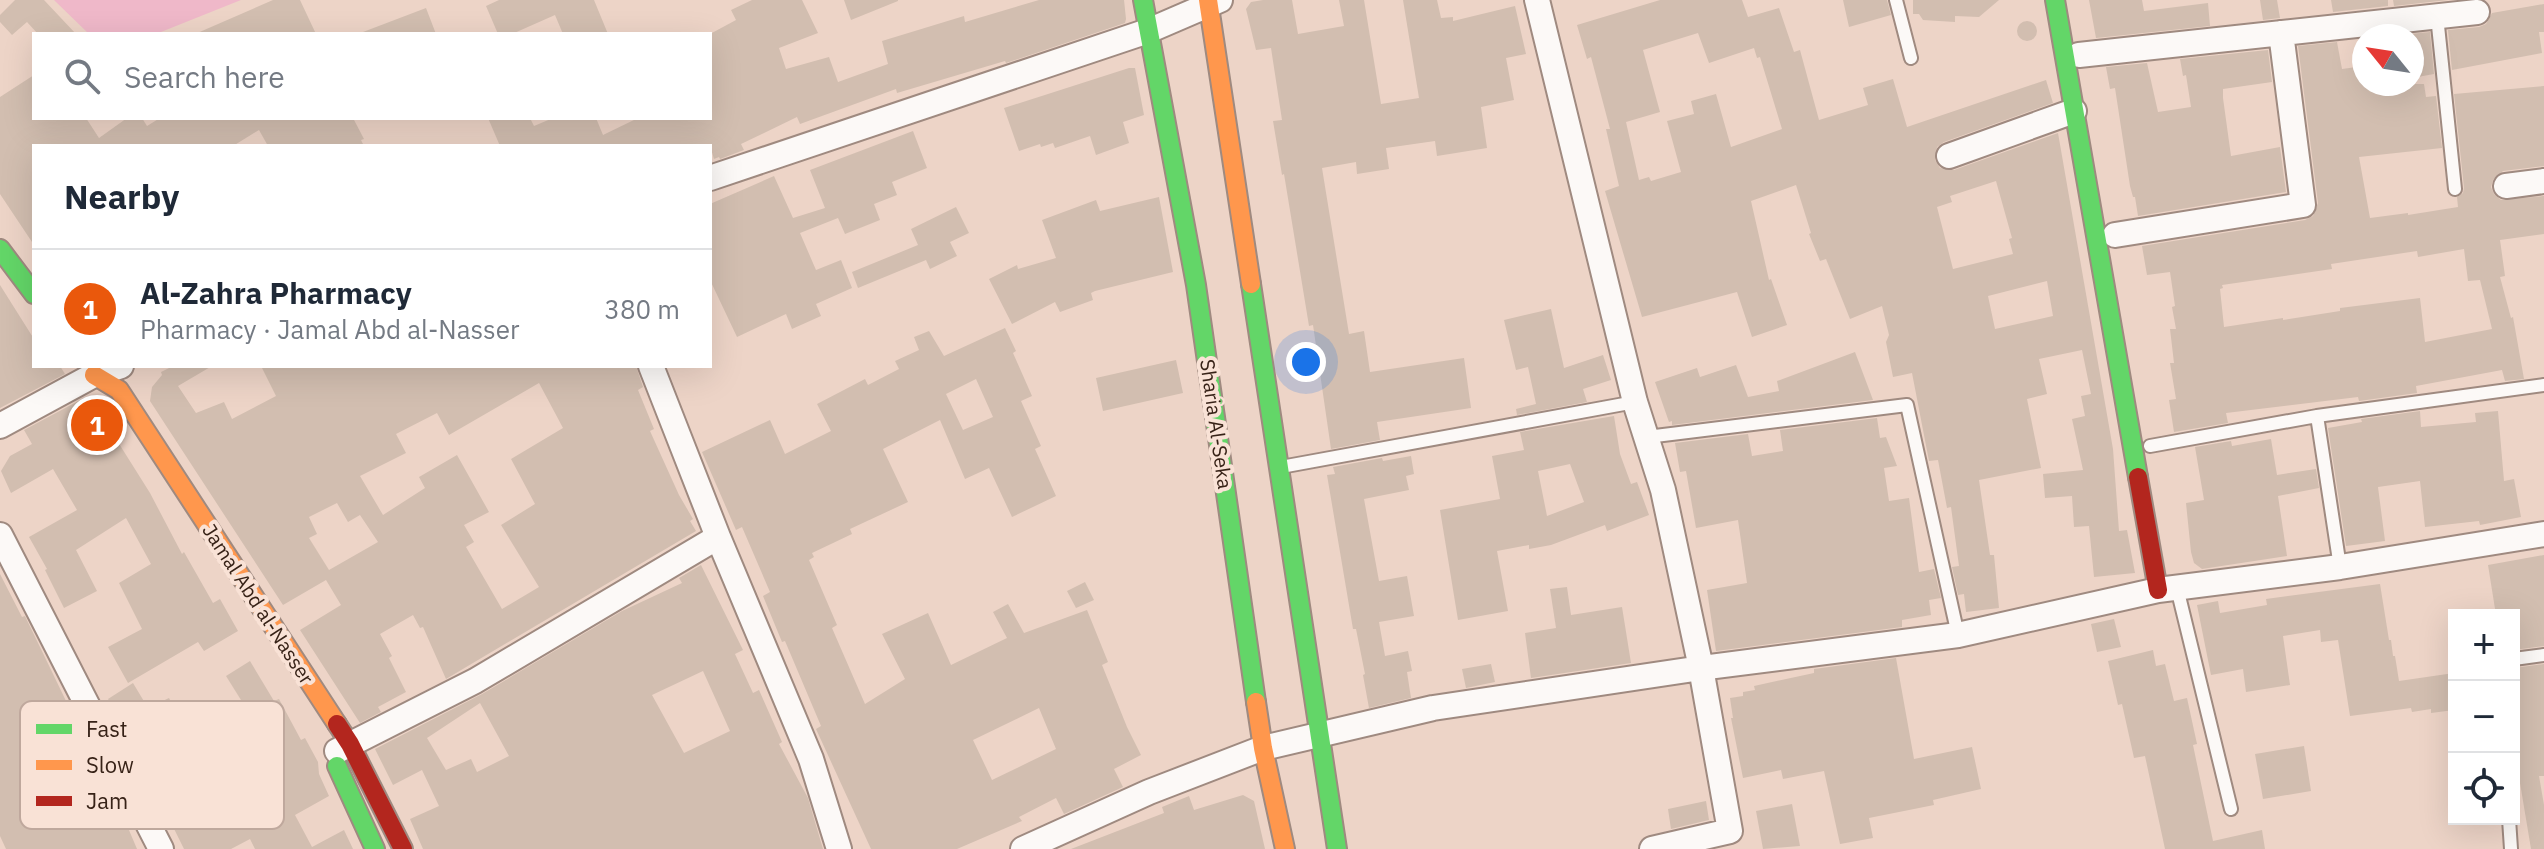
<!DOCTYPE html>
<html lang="en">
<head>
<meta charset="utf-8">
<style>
	:root { --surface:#fff; --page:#f6f6f7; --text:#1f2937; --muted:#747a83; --line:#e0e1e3; --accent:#ea580c }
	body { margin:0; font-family:"IBM Plex Sans",sans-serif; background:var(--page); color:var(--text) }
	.controls { position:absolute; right:24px; bottom:24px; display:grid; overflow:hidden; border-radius:0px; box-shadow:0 8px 32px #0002 }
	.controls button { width:72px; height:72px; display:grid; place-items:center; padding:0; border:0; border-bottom:2px solid var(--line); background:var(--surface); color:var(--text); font:40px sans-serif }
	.compass { position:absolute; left:2352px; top:24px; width:72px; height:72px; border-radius:50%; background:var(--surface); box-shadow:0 8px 32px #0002; rotate:300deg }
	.you { position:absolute; left:1306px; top:362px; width:28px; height:28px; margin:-20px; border:6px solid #fff; border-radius:50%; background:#1a73e8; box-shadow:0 0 0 12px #1a73e833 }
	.badge { display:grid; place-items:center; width:52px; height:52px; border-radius:50%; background:var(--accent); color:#fff; font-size:26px; font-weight:700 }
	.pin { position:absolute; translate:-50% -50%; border:4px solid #fff; box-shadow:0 2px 8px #0006 }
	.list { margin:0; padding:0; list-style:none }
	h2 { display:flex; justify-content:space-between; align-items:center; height:104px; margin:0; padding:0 32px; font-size:34px }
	h2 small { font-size:26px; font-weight:400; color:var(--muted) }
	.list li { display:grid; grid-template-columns:52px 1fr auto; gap:24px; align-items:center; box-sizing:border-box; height:120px; padding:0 32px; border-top:2px solid var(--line) }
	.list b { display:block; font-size:30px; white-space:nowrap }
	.list p { margin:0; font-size:26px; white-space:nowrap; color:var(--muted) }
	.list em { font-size:26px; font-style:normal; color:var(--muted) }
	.icon { flex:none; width:44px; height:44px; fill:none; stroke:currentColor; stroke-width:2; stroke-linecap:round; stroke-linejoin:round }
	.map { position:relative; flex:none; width:2544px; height:849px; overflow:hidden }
	.search { position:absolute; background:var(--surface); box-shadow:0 8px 32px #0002; left:32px; top:32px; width:680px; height:88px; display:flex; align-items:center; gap:20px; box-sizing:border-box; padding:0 28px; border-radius:0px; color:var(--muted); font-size:30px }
	.panel { position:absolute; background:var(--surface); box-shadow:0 8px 32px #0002; left:32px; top:144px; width:680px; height:224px; border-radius:0px }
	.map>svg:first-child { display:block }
	.green { fill:#efb8c9 }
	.building { fill:#d2beb0; fill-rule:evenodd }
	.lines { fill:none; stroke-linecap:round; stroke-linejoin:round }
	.lane-casing { stroke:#9f8a80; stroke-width:16 }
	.street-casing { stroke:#9f8a80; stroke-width:28 }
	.fast-casing { stroke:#9f8a80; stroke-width:22 }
	.slow-casing { stroke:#9f8a80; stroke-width:22 }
	.jam-casing { stroke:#9f8a80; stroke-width:22 }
	.lane { stroke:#fcf9f7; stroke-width:12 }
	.street { stroke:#fcf9f7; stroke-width:24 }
	.fast { stroke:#63d668; stroke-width:18 }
	.slow { stroke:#ff974d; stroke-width:18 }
	.jam { stroke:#b3261e; stroke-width:18 }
	.labels { text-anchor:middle; stroke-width:8; stroke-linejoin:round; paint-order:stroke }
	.street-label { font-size:20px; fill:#372217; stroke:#f9e2d6 }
	.key { fill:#f9e2d6; stroke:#bfa89d; stroke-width:2 }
	.key-label { font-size:22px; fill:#372217 }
</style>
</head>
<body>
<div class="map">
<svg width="2544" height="849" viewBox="0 0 2544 849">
	<rect width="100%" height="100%" fill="#edd4c7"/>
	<path class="green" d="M54,0H241L156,34H89Z"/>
	<path class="building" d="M15,0H44L76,34H38L27,22L12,35L0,22V15Z
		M273,0H300L316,34H195Z
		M499,0H594L608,34H563L555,15L512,34H498L486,6Z
		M752,0H802L818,33L779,48L786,69L829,57L838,82L888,64L882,41L964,16L965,22L1039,0H1124L1126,19L1125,23L1006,63L1005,61L897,93L896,89L800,124L797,117L741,144L744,150L720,159L719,157L714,159L710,146H500L488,118H530L534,126L553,118H596L603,135L638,118H710V34L736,20L731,10Z
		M844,0H898V1L851,20Z
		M1263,0H1292L1298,34L1344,26L1339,0H1364L1381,104L1419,98L1403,0H1437L1441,18L1453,17V21L1515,6L1526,54L1506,58L1514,100L1481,107L1487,148L1437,156L1435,141L1386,148L1389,169L1357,174L1356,162L1322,168L1349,334L1364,331L1370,372L1464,358L1471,408L1377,422L1380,440L1331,449L1313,325L1309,326L1284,174L1282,175L1273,121L1282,120L1271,48L1256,50L1246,9L1251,2Z
		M1660,0H1742L1748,17L1779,8L1794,52L1800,50L1819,120L1868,105L1863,88L1893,79L1907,127L2046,80L2053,103L1944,142L1937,147L1935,160L1940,168L1954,170L2058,133L2113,449L2119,531L2127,530L2135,573L2094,577L2089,526L2074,527L2072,496L2045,498L2043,474L2083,470L2072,419L2085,416L2081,396L2091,394L2082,350L2039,359L2047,394L2027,399L2041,468L1979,480L1990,555H1994L1999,608L1966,612L1964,594L1958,595L1952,567L1959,566L1951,507L1947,508L1938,460L1929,461L1912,373L1893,377L1886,342L1889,335L1882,306L1850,319L1826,259L1820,261L1809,234L1811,233L1796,185L1751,201L1769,280L1771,279L1787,325L1752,337L1737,292L1642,317L1605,191L1619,186L1606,129H1610L1591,57L1587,59L1577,25ZM1698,33L1709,63L1754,48L1757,58L1760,57L1782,129L1731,147L1716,94L1691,101L1694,114L1667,121L1681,172L1651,181L1649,177L1639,180L1626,122L1660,112L1643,50ZM1996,181L2012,238L2009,239L2013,254L1953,269L1937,207L1952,202L1950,196ZM2047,281L2053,316L1995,329L1988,296Z
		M1843,0H1887L1891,15L1849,27Z
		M1913,0H1999L1979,17L1955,16V22L1923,20L1919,14H1913Z
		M2089,0H2142L2144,11L2208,3L2210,26L2096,38Z
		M2260,0H2277L2280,18L2263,20Z
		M2331,0H2388V6L2333,12Z
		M2393,0H2448L2394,6Z
		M2544,4V32H2539L2542,53L2452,70L2448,30L2479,27L2486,24L2492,13Z
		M426,8L436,34H363V32Z
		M2017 31a10 10 0 1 1 20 0a10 10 0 1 1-20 0Z
		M2430,32L2434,74L2412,78V36L2400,35Z
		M2337,42L2342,69L2364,66V84H2424L2426,97L2436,96L2442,148L2359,157L2370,218L2408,213V215L2458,207L2457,197L2463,193L2464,188L2454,94L2544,86V166L2503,171L2493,180L2491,187L2494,194L2501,200L2544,196V234L2500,240L2505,276L2500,277L2511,318L2513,317L2524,379L2505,381L2502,370L2416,386L2417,393L2359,401L2358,397L2226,413L2228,423L2174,432L2169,400L2176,399L2170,363H2174L2170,329H2176L2172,307L2175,306L2170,272L2147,275L2142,246L2305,220L2313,216L2318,203L2298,46ZM2464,249L2468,281L2480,280L2492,329L2425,342L2420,298L2340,308V311L2283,320V318L2224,327L2220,289L2223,288L2222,285L2332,269L2331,264L2417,251L2418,257Z
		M2268,50L2272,82L2223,89V98L2231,156L2280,147L2286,192L2138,216L2135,197H2133L2130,186L2115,88L2110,89L2106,67L2147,63L2158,112L2191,107L2186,75L2183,76L2180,59Z
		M1129,68H1135L1144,115L1123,122L1129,143L1096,155L1090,136L1055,148L1053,143L1041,147L1040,144L1019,151L1004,108Z
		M34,75V118H86L99,138L127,118H142L147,126L160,118H353L364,139L361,140L364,146H268L259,130L233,146H34V245L0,194V97Z
		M913,131L927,168L892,182L897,195L874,204L880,220L845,234L838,218L800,233L816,270L841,260L852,288L816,304L821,316L792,329L786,314L737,337L710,280V204L774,176L793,218L825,208L810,170Z
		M1159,197L1173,272L1095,291L1091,293L1093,300L1060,312L1055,302L1012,324L989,279L1017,265L1018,269L1056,258L1042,220L1096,200L1100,211Z
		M956,207L969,233L950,242L957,256L930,269L926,260L858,288L852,272L918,245L911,229Z
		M0,285L34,339V366H60L65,374L0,408Z
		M1551,309L1564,368L1603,355L1611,380L1583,389L1587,402L1517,415L1516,409L1536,404L1528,367L1516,370L1504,320Z
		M1005,328L1016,351L1013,353L1032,396L1021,401L1041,446L1035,449L1056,496L1012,517L989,468L965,479L940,420L883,449L908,502L850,529L852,534L812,553L814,557L809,560L837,625L832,628L865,704L905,679L882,634L928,613L951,665L1007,638L993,612L1008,604L1024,633L1087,610L1108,662L1102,665L1127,727L1141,755L1114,769L1123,787L1064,814L1056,798L1019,817L1022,821L957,849H871L816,729L821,726L785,641L782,642L763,596L770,592L742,527L736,530L702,452L770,420L785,454L831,431L817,404L865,379L868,385L899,369L895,361L919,350L914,337L929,331L944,356ZM976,379L993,417L963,430L946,394ZM1039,708L1056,749L992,780L973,740Z
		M1855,352L1873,400L1672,425V421L1669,422L1655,382L1697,368L1700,377L1736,365L1748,397L1779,391L1777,381Z
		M1176,360L1183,393L1103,411L1096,378Z
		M173,366H212L178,386L196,413L224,402L232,419L276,396L261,366H636L643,387L638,390L654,429L650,431L679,495L693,519L690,521L696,531L446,679L423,627L420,628L413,615L380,634L392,656L389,658L406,692L378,707L381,712L360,723L300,630L341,605L326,580L283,605L150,401L152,387L162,375L161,372ZM539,383L563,428L511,459L535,504L501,525L539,587L502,609L466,547L474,542L464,525L489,512L457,455L419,477L425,488L383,515L360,476L406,453L396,434L437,413L449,435ZM337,503L348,522L360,515L378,542L329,570L309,538L317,534L309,517Z
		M84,398L104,435L111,431L150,493L182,554L184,552L213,603L220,599L238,631L204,651L198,642L128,683L108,647L142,629L119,583L151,564L126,518L76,550L97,591L64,608L45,570L47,569L29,537L77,510L53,469L11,493L1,471L10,456L32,444L24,430Z
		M2420,411L2421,427L2476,422L2475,413L2498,411L2504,481L2514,479L2521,517L2480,525L2479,521L2425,527L2420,481L2378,487L2385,541L2346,546L2328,428L2362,422L2361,419Z
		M1614,416L1620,454L1631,484L1637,482L1649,515L1607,531L1605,525L1551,545L1529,549V545L1497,551L1508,611L1458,620L1440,510L1500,499L1492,456L1524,450L1520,432ZM1570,464L1584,502L1547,516L1538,471Z
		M1877,418L1880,438L1886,437L1897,466L1884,468L1889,501L1909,498L1919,572L1934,569L1941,598L1929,600L1931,615L1902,620V627L1716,651L1707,590L1747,583L1738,520L1696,528L1686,471L1680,472L1675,443L1748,434L1752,456L1783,451L1780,430Z
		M2271,439L2277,475L2316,469L2319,488L2278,496L2287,556L2202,569L2194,563L2191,552L2186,503L2204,500L2195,447L2231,441L2232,446Z
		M1411,456L1414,474L1406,476L1409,490L1364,499L1379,581L1407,576L1414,616L1379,622L1385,656L1408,651L1412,671L1407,672L1411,698L1369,708L1363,675L1365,674L1356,629H1353L1327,475L1335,474L1333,467L1382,458L1383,461Z
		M2544,555V646L2514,650V615H2496L2488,565Z
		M701,565L743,650L735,654L753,693L759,690L782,742L779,744L808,798L823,849H423L410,819L439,806L422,770L393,785L375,749L482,694L622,611L682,583L679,578ZM703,671L730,731L684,753L652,695ZM480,703L509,756L477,772L471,759L446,770L427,738Z
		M0,574L22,617L25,616L67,703L64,705L90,767L100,763L101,764L137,849H6L0,836Z
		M1085,582L1094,600L1076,608L1067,591Z
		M2380,584L2389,640H2391L2393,656H2395L2399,681L2454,673V710L2431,713V709L2412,712L2411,708L2350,716L2338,640L2321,642L2320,630L2283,636L2290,685L2246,692L2243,669L2211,675L2197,605L2218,601L2220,613L2267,605L2266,599Z
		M1567,587L1571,615L1622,607L1631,663L1531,678L1525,633L1556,628L1550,589Z
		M2114,619L2121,647L2097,652L2091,624Z
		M2153,650L2156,666L2165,664L2174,701L2187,698L2197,744L2193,745L2213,841L2262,830L2265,849H2165L2145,756L2134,758L2122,704L2118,705L2108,661Z
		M1896,658L1914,759L1972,747L1981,789L1933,800L1934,805L1869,818L1873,838L1840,844L1824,771L1783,779L1781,770L1743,778L1731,718H1733L1730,698L1743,696V692L1755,690L1754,686L1814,673V669Z
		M250,661L274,701L279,699L301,740L305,738L318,762L319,774L329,796L295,815L312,847L344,830L353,849H255L250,839L231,849H184L143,766L149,764L124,716L120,718L108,699L133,683L148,708L169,698L178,715L172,718L189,751L251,716L226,676Z
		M1491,664L1495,682L1466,688L1462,669Z
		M2544,664V776H2539L2544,805V849H2531L2518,771L2520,770L2514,725V668Z
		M2304,746L2311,791L2263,799L2255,754Z
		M1243,795L1254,801L1265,849H1071L1164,813L1162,807L1189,796L1194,810Z
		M1706,801L1709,820L1671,829L1668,809Z
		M1792,804L1800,846L1763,849L1756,811Z"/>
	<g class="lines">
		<g class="lane-casing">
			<path id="lane" d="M1896,0L1911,58
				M2437,16L2455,189
				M1647,437L1907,405L1958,635
				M2150,446L2317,416
				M1281,467L1635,402
				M2340,567L2317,416L2544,385
				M2177,588L2231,809
				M2514,659L2544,655
				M2509,819L2511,849"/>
		</g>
		<g class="street-casing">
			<path id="street" d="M1537,0L1635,402L1663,490L1701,668L1730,831L1652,849
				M2079,55L2477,12
				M1949,156L2074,111
				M710,178L1148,31L1220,0
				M2506,186L2544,181
				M2115,235L2303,205L2281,33
				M651,366L718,537L811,759L839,849
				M0,426L94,375L121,366
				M0,535L161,849
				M337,751L475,681L718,537
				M1023,849L1149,792L1263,748L1433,708L1701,668L1958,635L2158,590L2340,567L2544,534"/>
		</g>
		<g class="fast-casing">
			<path id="fast" d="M1143,0L1196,285L1256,702
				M2055,0L2138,477
				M0,249L34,294
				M1251,284L1337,849
				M337,766L375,849"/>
		</g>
		<g class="slow-casing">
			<path id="slow" d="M1208,0L1251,284
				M94,375L119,390L337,724
				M1256,702L1263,748L1285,849"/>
		</g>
		<g class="jam-casing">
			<path id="jam" d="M2138,477L2158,590
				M337,724L350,744L403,849"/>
		</g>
		<use href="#lane" class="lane"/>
		<use href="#street" class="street"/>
		<use href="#fast" class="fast"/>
		<use href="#slow" class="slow"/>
		<use href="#jam" class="jam"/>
	</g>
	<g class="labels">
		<g class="street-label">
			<text transform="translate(1216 424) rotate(82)" y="7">Sharia Al-Seka</text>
			<text transform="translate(258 604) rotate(57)" y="7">Jamal Abd al-Nasser</text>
		</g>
	</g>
	<rect x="20" y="701" width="264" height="128" rx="12" class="key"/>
	<rect x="36" y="724" width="36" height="10" fill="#63d668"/>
	<rect x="36" y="760" width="36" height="10" fill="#ff974d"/>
	<rect x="36" y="796" width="36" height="10" fill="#b3261e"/>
	<g class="key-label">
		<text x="86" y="737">Fast</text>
		<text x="86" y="773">Slow</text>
		<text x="86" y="809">Jam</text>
	</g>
</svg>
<div class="controls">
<button>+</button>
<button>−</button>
<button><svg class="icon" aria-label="locate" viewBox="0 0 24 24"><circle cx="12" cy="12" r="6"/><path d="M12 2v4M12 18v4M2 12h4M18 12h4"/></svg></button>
</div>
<svg class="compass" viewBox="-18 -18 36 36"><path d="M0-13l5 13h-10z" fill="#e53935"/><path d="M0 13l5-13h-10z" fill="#747a83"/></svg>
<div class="you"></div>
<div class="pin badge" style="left:97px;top:425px">1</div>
<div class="search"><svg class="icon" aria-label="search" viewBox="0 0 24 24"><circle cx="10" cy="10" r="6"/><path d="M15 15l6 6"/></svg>Search here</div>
<section class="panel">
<h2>Nearby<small></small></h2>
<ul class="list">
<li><span class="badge">1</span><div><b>Al-Zahra Pharmacy</b><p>Pharmacy · Jamal Abd al-Nasser</p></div><em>380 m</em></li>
</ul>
</section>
</div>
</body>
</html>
